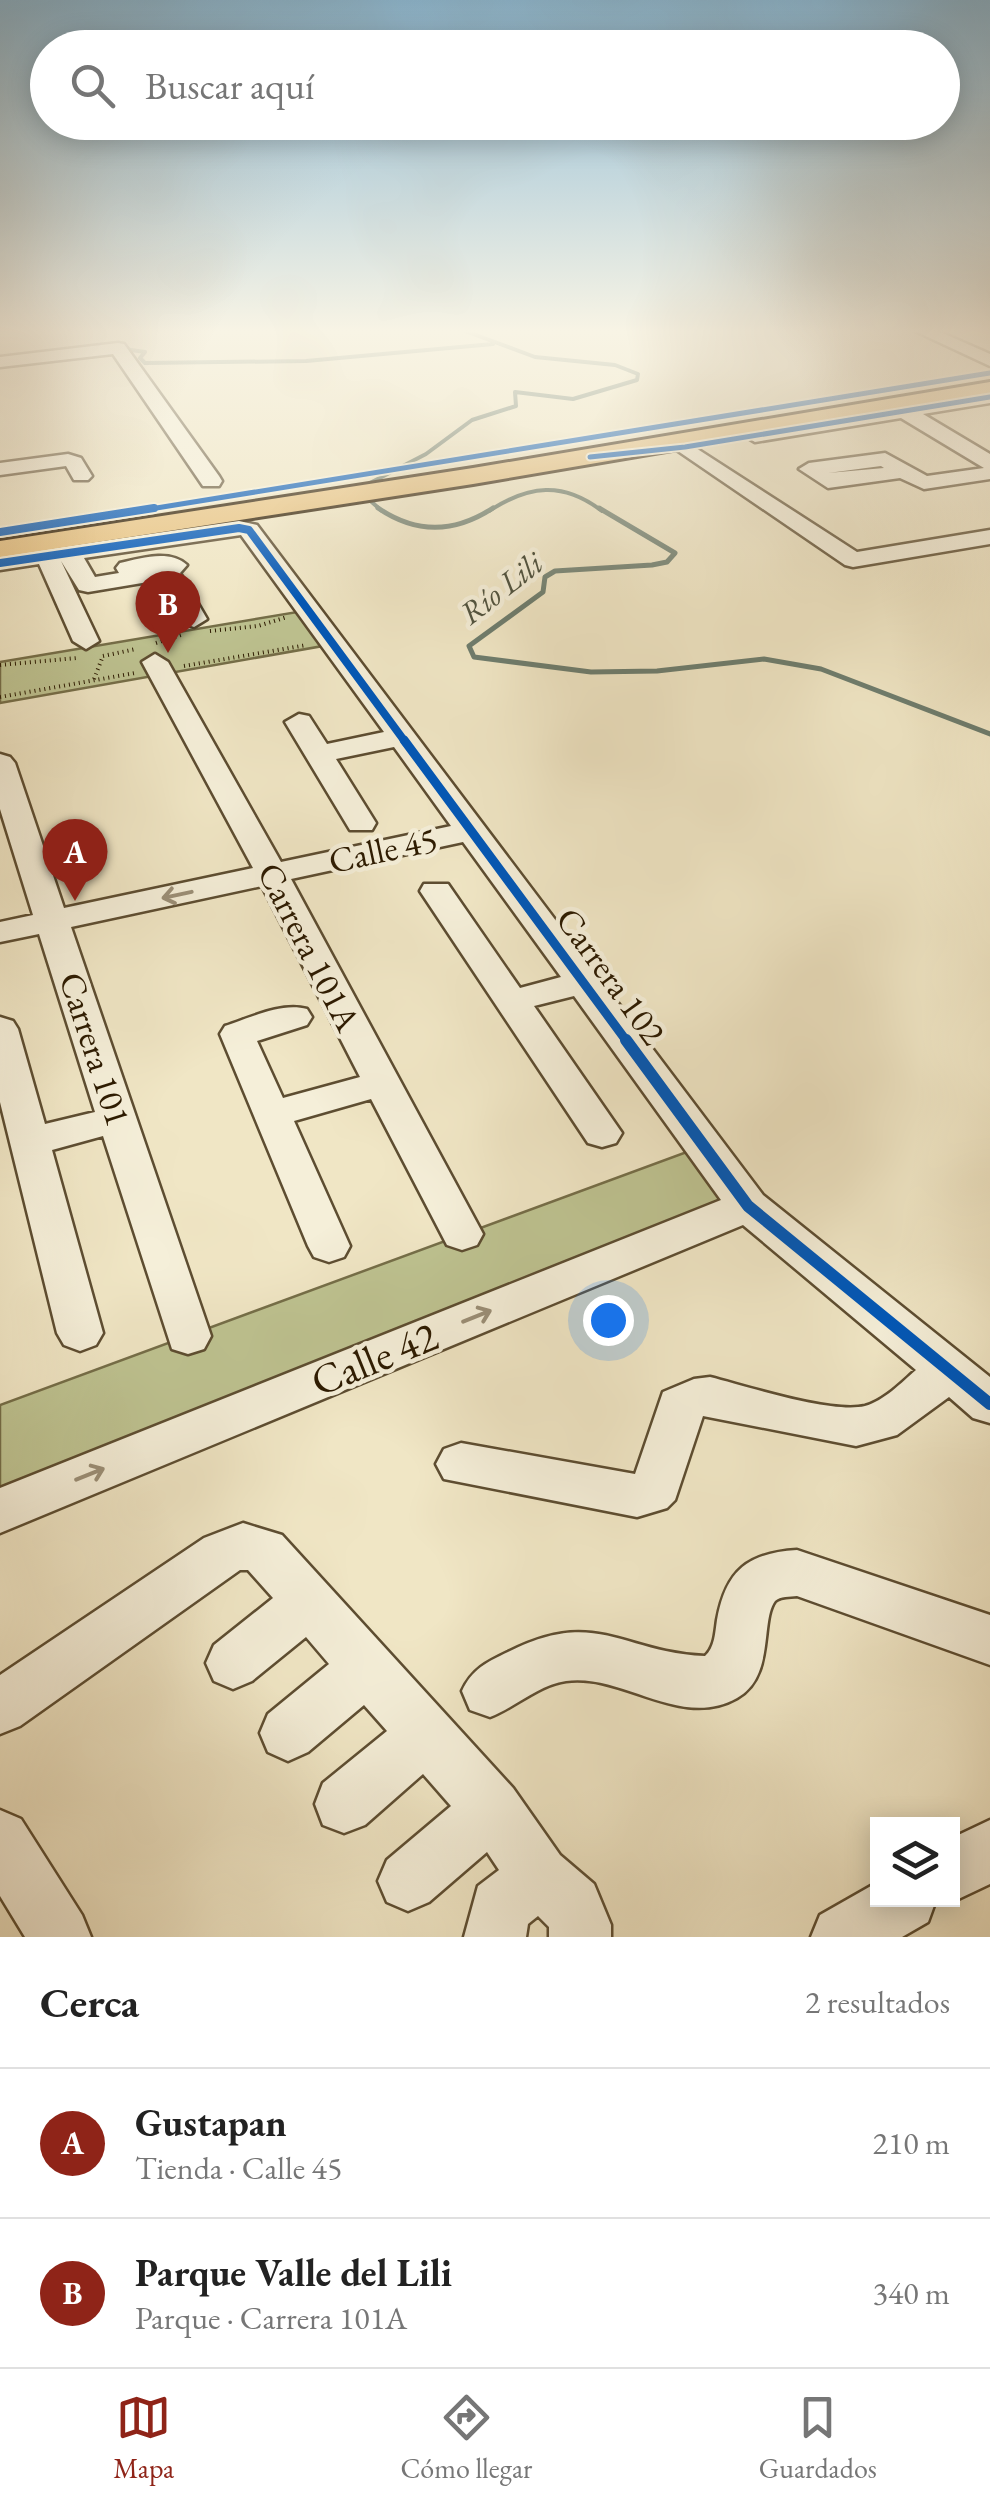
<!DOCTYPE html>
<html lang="es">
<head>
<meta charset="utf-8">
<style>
	:root { --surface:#fff; --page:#f2f2f2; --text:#222; --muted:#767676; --line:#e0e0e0; --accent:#8f2418 }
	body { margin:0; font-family:"EB Garamond",serif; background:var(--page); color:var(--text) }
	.controls { position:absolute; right:30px; bottom:30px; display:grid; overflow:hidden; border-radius:0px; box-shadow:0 5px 25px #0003 }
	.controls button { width:90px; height:90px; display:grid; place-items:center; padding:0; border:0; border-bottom:2px solid var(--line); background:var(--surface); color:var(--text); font:50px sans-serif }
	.you { position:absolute; left:608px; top:1320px; width:35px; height:35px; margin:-25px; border:8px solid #fff; border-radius:50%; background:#1a73e8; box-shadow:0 0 0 15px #1a73e833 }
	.badge { display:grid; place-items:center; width:65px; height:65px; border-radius:50%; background:var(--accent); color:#fff; font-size:32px; font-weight:700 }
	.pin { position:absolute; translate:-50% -82px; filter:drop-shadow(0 2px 5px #0008) }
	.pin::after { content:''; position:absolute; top:52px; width:35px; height:30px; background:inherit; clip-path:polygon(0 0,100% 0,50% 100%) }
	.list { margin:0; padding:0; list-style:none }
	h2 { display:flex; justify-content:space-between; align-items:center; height:130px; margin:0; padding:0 40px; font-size:42px }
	h2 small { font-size:32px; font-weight:400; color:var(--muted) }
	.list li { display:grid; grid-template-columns:65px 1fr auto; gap:30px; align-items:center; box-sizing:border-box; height:150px; padding:0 40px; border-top:2px solid var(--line) }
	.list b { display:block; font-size:38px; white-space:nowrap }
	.list p { margin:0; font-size:32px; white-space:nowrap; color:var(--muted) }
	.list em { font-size:32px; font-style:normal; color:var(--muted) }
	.icon { flex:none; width:55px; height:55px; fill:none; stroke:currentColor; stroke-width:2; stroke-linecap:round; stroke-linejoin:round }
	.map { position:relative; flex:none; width:990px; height:1937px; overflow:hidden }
	.search { position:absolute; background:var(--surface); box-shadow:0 5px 25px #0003; left:30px; right:30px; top:30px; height:110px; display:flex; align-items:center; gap:25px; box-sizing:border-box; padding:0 35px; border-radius:55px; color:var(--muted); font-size:38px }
	.sheet { height:430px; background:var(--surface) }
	nav { display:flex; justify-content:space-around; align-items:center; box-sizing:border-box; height:140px; border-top:2px solid var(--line); background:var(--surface); font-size:28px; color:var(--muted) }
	nav a { display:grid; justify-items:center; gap:5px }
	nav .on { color:var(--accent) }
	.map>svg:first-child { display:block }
	.green { fill:#bec391; stroke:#756e48; stroke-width:2.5 }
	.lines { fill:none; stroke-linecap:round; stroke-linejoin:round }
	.stream-far1 { stroke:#6e7d6e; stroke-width:4 }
	.stream { stroke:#6e7d6e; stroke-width:5 }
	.minor-casing { stroke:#5d4d31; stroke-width:5 }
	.major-casing { stroke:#2c1a00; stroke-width:6 }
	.path { stroke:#2c1a00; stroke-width:4; stroke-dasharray:1 4; stroke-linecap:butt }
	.minor { fill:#f5efd9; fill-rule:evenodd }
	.major { fill:#e8c382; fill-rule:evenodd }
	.cycleway-far3-casing { stroke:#f5efd9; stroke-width:9 }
	.cycleway-far2-casing { stroke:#f5efd9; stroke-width:12 }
	.cycleway-far1-casing { stroke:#f5efd9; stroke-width:15 }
	.cycleway-casing { stroke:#f5efd9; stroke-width:19 }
	.cycleway-far3 { stroke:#0057b8; stroke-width:5 }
	.cycleway-far2 { stroke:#0057b8; stroke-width:8 }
	.cycleway-far1 { stroke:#0057b8; stroke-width:9 }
	.cycleway { stroke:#0057b8; stroke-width:12 }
	.oneway { stroke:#9b8f77 }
	.labels { text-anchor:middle; stroke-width:9; stroke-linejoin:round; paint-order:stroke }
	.far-water-label { font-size:32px; font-style:italic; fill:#525440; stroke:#f5efd9 }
	.street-label { font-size:35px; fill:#2c1a00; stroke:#f5efd9 }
	.near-street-label { font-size:42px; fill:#2c1a00; stroke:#f5efd9 }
</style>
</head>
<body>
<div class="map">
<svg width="990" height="1937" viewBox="0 0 990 1937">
	<rect width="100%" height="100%" fill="#f0e6c5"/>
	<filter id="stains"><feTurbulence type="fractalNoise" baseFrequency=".002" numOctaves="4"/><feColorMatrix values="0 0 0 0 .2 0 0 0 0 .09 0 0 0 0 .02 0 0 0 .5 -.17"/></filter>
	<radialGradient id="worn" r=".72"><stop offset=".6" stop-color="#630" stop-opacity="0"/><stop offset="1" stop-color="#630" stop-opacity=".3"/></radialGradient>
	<path class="green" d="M309,610L334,644L0,703V662Z
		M703,1146L748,1206L0,1511V1405Z"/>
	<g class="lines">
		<path class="stream-far1" d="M118,348L145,352L140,358L145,363L306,361L493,344
			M382,511L366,497L370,483L426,454L472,420L516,406L515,392L573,399L637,380L638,374L615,365L535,357L465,331
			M489,511C529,485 563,481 602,511"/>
		<path class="stream" d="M378,508C416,534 455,533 493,508
			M599,508L675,553L667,562L652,565L555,571L545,577L543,592L469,646L474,657L591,672L657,671L764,659L821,669L990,734"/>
		<g class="minor-casing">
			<path id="minor" d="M915,331H938L990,354V366Z
				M118,343L124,344L219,476L222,481L219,486H203L113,354L0,367V357Z
				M990,391V403L923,414L990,454V479L924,489L900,478L828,488L799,469L809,463L885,453L927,476L984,468L901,418L755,442L745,436L755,430ZM881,466L884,468L828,473Z
				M685,441L857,552L990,530V544L853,567L845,565L678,451V443Z
				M68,454L81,458L92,476L88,480H74L66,466L0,475V463Z
				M239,521L257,525L763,1195L990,1377V1423L973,1418L949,1397L897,1435L856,1446L703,1416L675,1500L667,1508L637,1517L444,1479L436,1464L444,1449L461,1443L635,1474L663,1392L694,1379L710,1377C746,1386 831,1414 865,1406C884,1401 902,1382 916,1370L743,1225L0,1533V1488L721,1200L574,996L534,1006L622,1133L616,1143L602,1147L588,1143L420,891L424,884H448L520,988L561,977L463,842L291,879L483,1234L477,1245L462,1250L447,1245L371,1099L294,1121L350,1246L344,1257L329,1262L314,1257L308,1246L220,1034L225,1026C250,1018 281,1002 307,1009L312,1017L307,1025L257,1041L283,1098L360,1077L262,886L71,927L211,1336L204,1349L188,1354L172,1349L103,1136L52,1150L103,1333L96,1345L80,1351L64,1345L57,1333L0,1102V1017L13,1021L18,1029L45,1124L95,1112L39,934L0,942V922L33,915L0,809V754L10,757L15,763L64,908L253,868L142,662L155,654L168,662L281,862L451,826L394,747L336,759L376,823L372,830H350L285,722L299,714L309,716L327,744L384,732L241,535L84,558L95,577L119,573L116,568L120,563C141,558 170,549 187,565L180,573L207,619L194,627L185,624L160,580L88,592L79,590L61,561L99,641L86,649L73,641L39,564L0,570V556Z
				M243,1523L282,1535L513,1788L560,1855L594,1884L611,1925V1937H549V1927L538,1916L528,1924L526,1937H464L478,1886L499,1870L487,1852L429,1902L408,1911L387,1902L378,1881L387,1860L451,1806L423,1774L365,1825L344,1833L323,1825L315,1804L323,1783L387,1731L364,1705L308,1752L288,1761L268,1752L260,1733L268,1714L329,1664L306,1637L252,1681L233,1689L214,1681L206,1663L214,1645L273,1598L248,1570H240L20,1726L0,1734V1675L204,1538Z
				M797,1550L990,1615V1665L797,1596C790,1597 780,1596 775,1601C760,1621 775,1677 737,1698C681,1730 623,1673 566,1681C540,1684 514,1708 490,1717L470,1710L462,1691C472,1669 487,1662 508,1652C596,1607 621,1652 705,1656C715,1647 715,1633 717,1620C726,1570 748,1553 797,1550Z
				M0,1810L21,1819L82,1915L91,1937H25L0,1896Z
				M990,1820V1884L952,1902L945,1900H952V1838Z
				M878,1882V1900H936L928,1922L902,1937H811L820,1915Z"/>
		</g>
		<g class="major-casing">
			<path id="major" d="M990,382V396L473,484L0,557V541L473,468Z"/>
		</g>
		<path class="path" d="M210,631L258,626L287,617
			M156,643L184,634
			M103,656L136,649
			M0,665L77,658
			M184,666L307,645
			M94,679L103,656
			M0,697L135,673"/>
		<use href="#minor" class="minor"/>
		<use href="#major" class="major"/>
		<g class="cycleway-far3-casing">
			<path id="cycleway-far3" d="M590,457L685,447L990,397
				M138,511L990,373"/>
		</g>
		<g class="cycleway-far2-casing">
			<path id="cycleway-far2" d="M0,532L154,508
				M0,563L239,528L249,530L406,743"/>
		</g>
		<g class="cycleway-far1-casing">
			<path id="cycleway-far1" d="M404,740L628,1043"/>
		</g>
		<g class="cycleway-casing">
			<path id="cycleway" d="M626,1040L748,1206L990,1404"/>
		</g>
		<use href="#cycleway-far3" class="cycleway-far3"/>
		<use href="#cycleway-far2" class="cycleway-far2"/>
		<use href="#cycleway-far1" class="cycleway-far1"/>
		<use href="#cycleway" class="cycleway"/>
	</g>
	<defs><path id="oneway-shaft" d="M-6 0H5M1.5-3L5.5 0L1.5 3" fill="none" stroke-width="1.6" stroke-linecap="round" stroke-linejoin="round" transform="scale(2.5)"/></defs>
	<g class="oneway">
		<use href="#oneway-shaft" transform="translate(177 895) rotate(168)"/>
		<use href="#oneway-shaft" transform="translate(477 1316) rotate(-22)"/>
		<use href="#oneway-shaft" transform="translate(90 1474) rotate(-22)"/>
	</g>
	<linearGradient id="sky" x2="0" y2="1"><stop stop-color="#89b8d5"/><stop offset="0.55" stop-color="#f8f4e5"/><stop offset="1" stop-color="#f8f4e5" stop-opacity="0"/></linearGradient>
	<rect width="990" height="602" fill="url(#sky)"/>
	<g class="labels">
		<g class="far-water-label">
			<text transform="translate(501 588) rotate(-38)" y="11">Río Lili</text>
		</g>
		<g class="street-label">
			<text transform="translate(383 850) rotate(-12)" y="12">Calle 45</text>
			<text transform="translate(309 947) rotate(63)" y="12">Carrera 101A</text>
			<text transform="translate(611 976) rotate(54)" y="12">Carrera 102</text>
			<text transform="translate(95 1049) rotate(72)" y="12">Carrera 101</text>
		</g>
		<g class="near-street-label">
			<text transform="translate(374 1358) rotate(-22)" y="15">Calle 42</text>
		</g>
	</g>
	<rect width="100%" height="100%" filter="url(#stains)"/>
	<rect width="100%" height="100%" fill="url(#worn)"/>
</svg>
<div class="controls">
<button><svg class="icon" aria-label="layers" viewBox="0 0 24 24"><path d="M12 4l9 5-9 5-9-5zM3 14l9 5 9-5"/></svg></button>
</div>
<div class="you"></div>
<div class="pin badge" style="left:75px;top:901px">A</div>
<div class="pin badge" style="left:168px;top:653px">B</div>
<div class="search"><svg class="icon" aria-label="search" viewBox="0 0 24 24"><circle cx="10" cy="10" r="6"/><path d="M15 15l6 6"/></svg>Buscar aquí</div>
</div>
<section class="sheet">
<h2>Cerca<small>2 resultados</small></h2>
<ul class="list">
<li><span class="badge">A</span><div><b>Gustapan</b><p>Tienda · Calle 45</p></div><em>210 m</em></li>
<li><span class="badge">B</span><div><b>Parque Valle del Lili</b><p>Parque · Carrera 101A</p></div><em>340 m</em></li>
</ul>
</section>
<nav>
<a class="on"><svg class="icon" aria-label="map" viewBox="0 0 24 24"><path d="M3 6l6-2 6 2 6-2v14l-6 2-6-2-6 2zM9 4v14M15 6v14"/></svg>Mapa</a>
<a><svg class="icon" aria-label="directions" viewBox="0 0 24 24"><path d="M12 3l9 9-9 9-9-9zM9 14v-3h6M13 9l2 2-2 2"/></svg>Cómo llegar</a>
<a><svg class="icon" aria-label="saved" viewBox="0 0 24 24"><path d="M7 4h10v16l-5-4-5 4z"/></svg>Guardados</a>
</nav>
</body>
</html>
